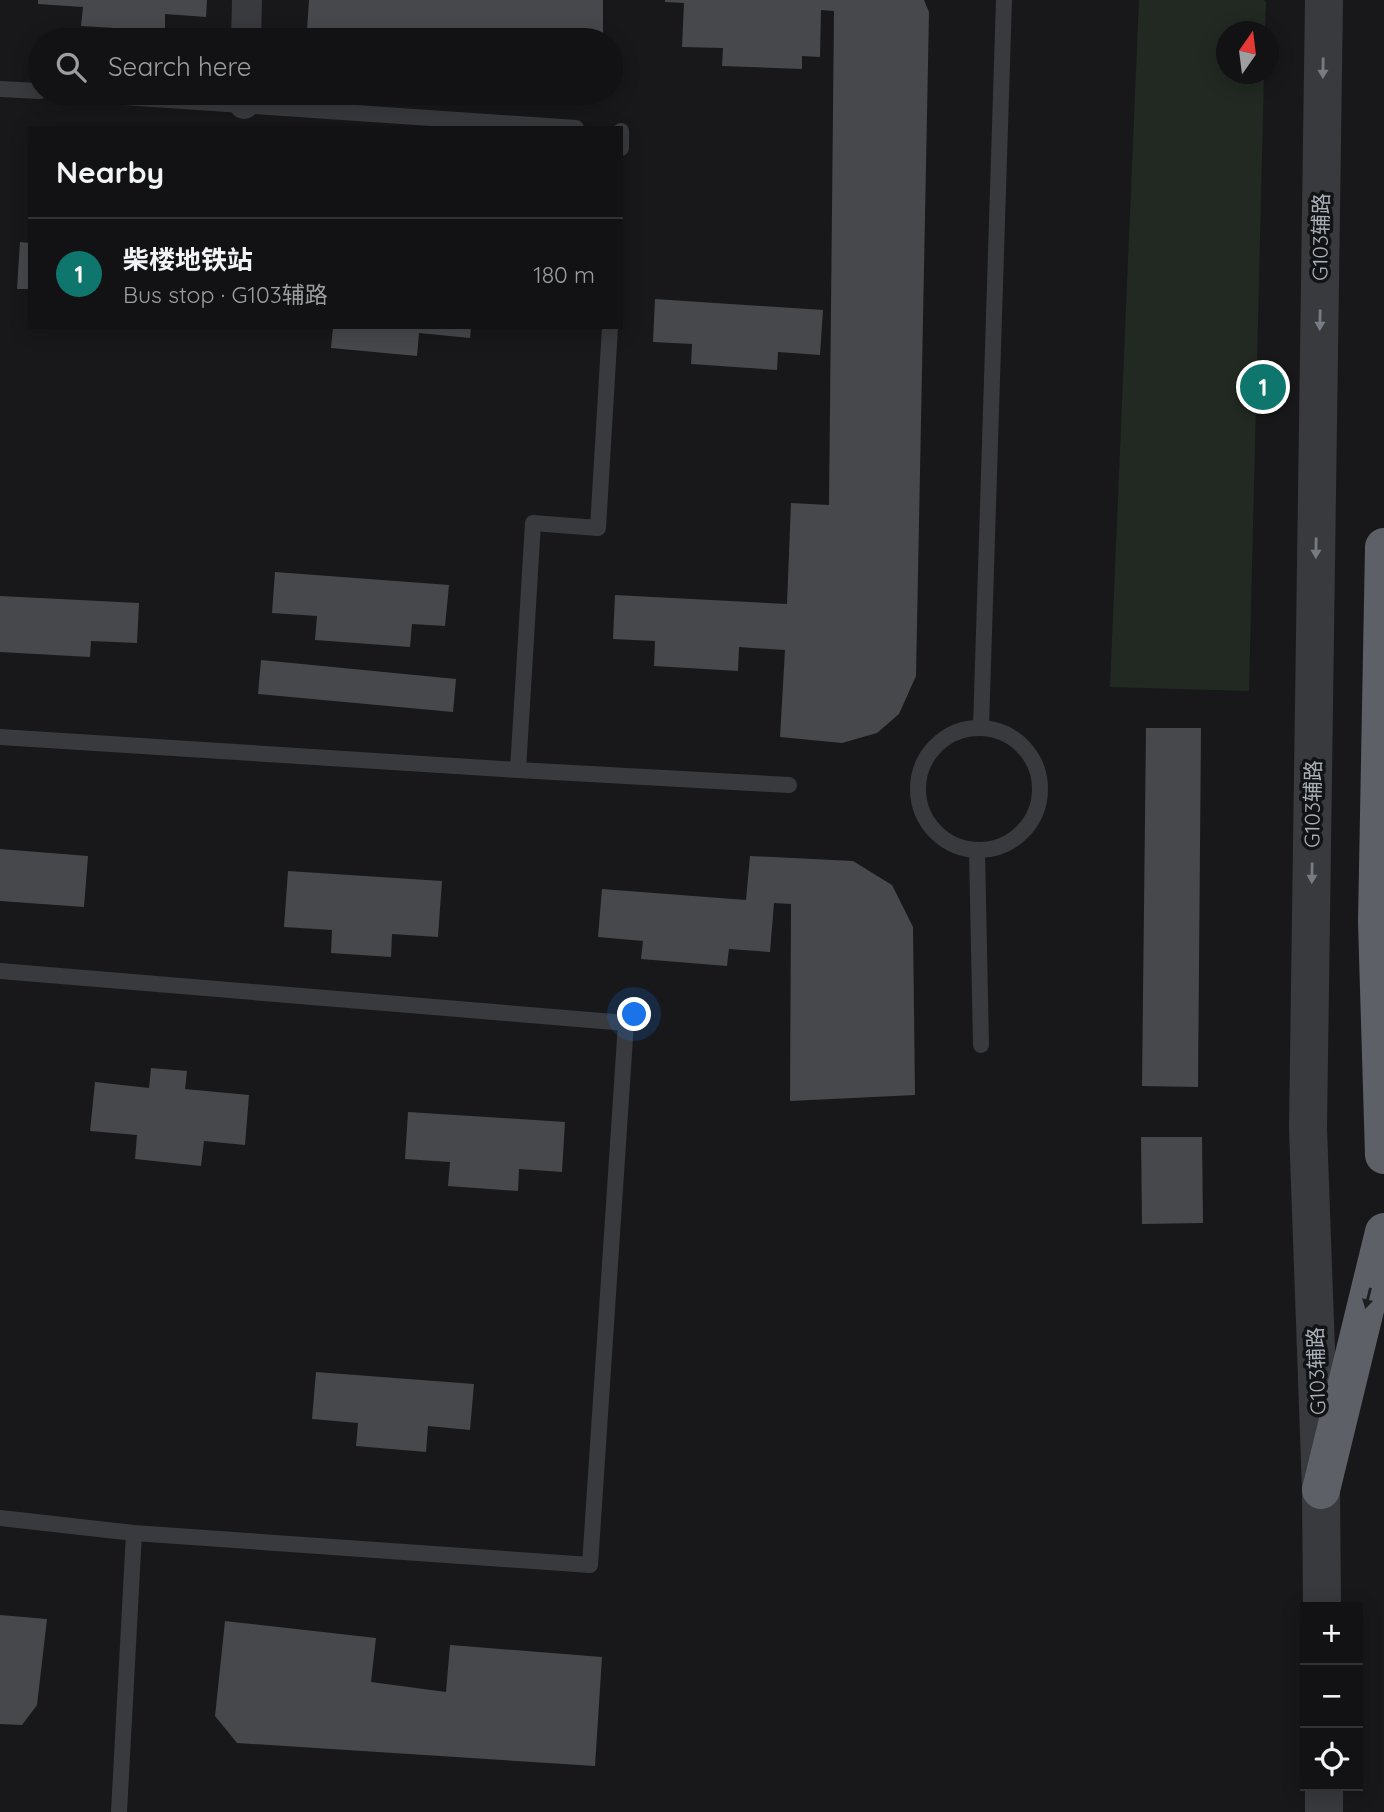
<!DOCTYPE html>
<html lang="en">
<head>
<meta charset="utf-8">
<style>
	:root { --surface:#121214; --page:#1b1b1d; --text:#f1f3f6; --muted:#9c9ea0; --line:#313234; --accent:#0f766e }
	body { margin:0; font-family:Quicksand,"Noto Sans SC",sans-serif; background:var(--page); color:var(--text) }
	.controls { position:absolute; right:21px; bottom:21px; display:grid; overflow:hidden; border-radius:0px; box-shadow:0 4px 18px #0003 }
	.controls button { width:63px; height:63px; display:grid; place-items:center; padding:0; border:0; border-bottom:2px solid var(--line); background:var(--surface); color:var(--text); font:35px sans-serif }
	.compass { position:absolute; left:1216px; top:21px; width:63px; height:63px; border-radius:50%; background:var(--surface); box-shadow:0 4px 18px #0003; rotate:14deg }
	.you { position:absolute; left:635px; top:1015px; width:24px; height:24px; margin:-18px; border:5px solid #fff; border-radius:50%; background:#1a73e8; box-shadow:0 0 0 10px #1a73e833 }
	.badge { display:grid; place-items:center; width:46px; height:46px; border-radius:50%; background:var(--accent); color:#fff; font-size:23px; font-weight:700 }
	.pin { position:absolute; translate:-50% -50%; border:4px solid #fff; box-shadow:0 2px 7px #0006 }
	.list { margin:0; padding:0; list-style:none }
	h2 { display:flex; justify-content:space-between; align-items:center; height:91px; margin:0; padding:0 28px; font-size:30px }
	h2 small { font-size:23px; font-weight:400; color:var(--muted) }
	.list li { display:grid; grid-template-columns:46px 1fr auto; gap:21px; align-items:center; box-sizing:border-box; height:112px; padding:0 28px; border-top:2px solid var(--line) }
	.list b { display:block; font-size:26px; white-space:nowrap }
	.list p { margin:0; font-size:23px; white-space:nowrap; color:var(--muted) }
	.list em { font-size:23px; font-style:normal; color:var(--muted) }
	.icon { flex:none; width:38px; height:38px; fill:none; stroke:currentColor; stroke-width:2; stroke-linecap:round; stroke-linejoin:round }
	.map { position:relative; flex:none; width:1384px; height:1812px; overflow:hidden }
	.search { position:absolute; background:var(--surface); box-shadow:0 4px 18px #0003; left:28px; top:28px; width:595px; height:77px; display:flex; align-items:center; gap:18px; box-sizing:border-box; padding:0 24px; border-radius:38px; color:var(--muted); font-size:26px }
	.panel { position:absolute; background:var(--surface); box-shadow:0 4px 18px #0003; left:28px; top:126px; width:595px; height:203px; border-radius:0px }
	.map>svg:first-child { display:block }
	.green { fill:#222922 }
	.building { fill:#47484c }
	.lines { fill:none; stroke-linecap:round; stroke-linejoin:round }
	.service { stroke:#393a3e; stroke-width:16 }
	.minor { stroke:#393a3e; stroke-width:30 }
	.tertiary { stroke:#393a3e; stroke-width:38 }
	.trunk { stroke:#5d6066; stroke-width:38 }
	.oneway { fill:#777b82 }
	.oneway2 { fill:#1d1f21 }
	.labels { text-anchor:middle; stroke-width:7; stroke-linejoin:round; paint-order:stroke }
	.street-label { font-size:21px; fill:#aab0b9; stroke:#121315 }
</style>
</head>
<body>
<div class="map">
<svg width="1384" height="1812" viewBox="0 0 1384 1812">
	<rect width="100%" height="100%" fill="#18181a"/>
	<path class="green" d="M1139,0H1264L1266,2L1265,31L1226,32V74H1264L1249,691L1110,687Z"/>
	<path class="building" d="M38,0H207L206,17L165,14V31L81,26L83,7L38,4Z
		M309,0H603V40H350L351,33L307,30Z
		M665,0H924L929,12L916,676L899,714L877,733L842,743L780,737L785,650L739,647L738,671L654,666L655,641L613,639L615,595L787,604L791,503L829,505L834,11L821,10L820,57L802,56V69L722,66L723,48L682,47L684,3L665,2Z
		M20,242L30,243V289H17Z
		M655,299L823,310L820,355L778,352L777,370L691,364L692,344L653,342Z
		M333,327H471L470,338L419,333L417,356L331,348Z
		M275,572L449,585L445,626L412,624L410,647L315,640L317,616L272,613Z
		M0,596L139,603L137,643L91,641L90,657L0,652Z
		M261,660L456,679L453,712L258,694Z
		M1146,728H1201L1198,1087L1142,1086Z
		M0,849L88,856L84,907L0,901Z
		M750,856L853,861L892,885L913,927L915,1095L790,1101L791,904L774,903L770,952L729,949L727,966L641,959L643,941L598,937L602,889L746,900Z
		M288,871L442,881L438,937L392,934L391,957L331,953L332,930L284,927Z
		M151,1068L187,1071L185,1089L249,1095L245,1145L204,1141L201,1166L135,1159L137,1135L90,1131L95,1082L149,1088Z
		M408,1112L565,1122L562,1172L519,1169L518,1191L448,1186L450,1162L405,1159Z
		M1141,1137H1202L1203,1223L1142,1224Z
		M316,1372L474,1384L470,1430L428,1426L426,1452L356,1446L358,1423L312,1419Z
		M0,1615L47,1619L37,1705L22,1725L0,1724Z
		M225,1621L376,1638L371,1682L446,1692L450,1645L602,1657L595,1766L237,1743L215,1716Z"/>
	<g class="lines">
		<path class="service" d="M0,89L40,91
			M65,93L576,128
			M621,131V148
			M981,727L1004,0
			M918 789a61 61 0 1 1 122 0a61 61 0 1 1-122 0Z
			M0,737L518,770L789,785
			M518,770L533,523L598,528L610,327
			M977,851L981,1045
			M0,971L626,1023L590,1565L134,1533L0,1518
			M119,1812L134,1533"/>
		<path class="minor" d="M246,40L247,0
			M244,104V93"/>
		<path class="tertiary" d="M1322,1607L1321,1490L1308,1128L1324,0
			M1324,1786V1812"/>
		<path class="trunk" d="M1384,547L1377,922L1384,1155
			M1321,1490L1384,1232"/>
	</g>
	<defs><path id="oneway-solid" d="M-6-.8H1V-3.2L6.5 0L1 3.2V.8H-6Z" transform="scale(1.75)"/></defs>
	<g class="oneway">
		<use href="#oneway-solid" transform="translate(1323 68) rotate(91)"/>
		<use href="#oneway-solid" transform="translate(1320 320) rotate(91)"/>
		<use href="#oneway-solid" transform="translate(1316 548) rotate(91)"/>
		<use href="#oneway-solid" transform="translate(1312 873) rotate(91)"/>
	</g>
	<use class="oneway2" href="#oneway-solid" transform="translate(1368 1298) rotate(104)"/>
	<g class="labels">
		<g class="street-label">
			<text transform="translate(1321 237) rotate(-89)" y="7">G103辅路</text>
			<text transform="translate(1313 804) rotate(-89)" y="7">G103辅路</text>
			<text transform="translate(1317 1371) rotate(-92)" y="7">G103辅路</text>
		</g>
	</g>
</svg>
<div class="controls">
<button>+</button>
<button>−</button>
<button><svg class="icon" aria-label="locate" viewBox="0 0 24 24"><circle cx="12" cy="12" r="6"/><path d="M12 2v4M12 18v4M2 12h4M18 12h4"/></svg></button>
</div>
<svg class="compass" viewBox="-18 -18 36 36"><path d="M0-13l5 13h-10z" fill="#e53935"/><path d="M0 13l5-13h-10z" fill="#9c9ea0"/></svg>
<div class="you"></div>
<div class="pin badge" style="left:1263px;top:387px">1</div>
<div class="search"><svg class="icon" aria-label="search" viewBox="0 0 24 24"><circle cx="10" cy="10" r="6"/><path d="M15 15l6 6"/></svg>Search here</div>
<section class="panel">
<h2>Nearby<small></small></h2>
<ul class="list">
<li><span class="badge">1</span><div><b>柴楼地铁站</b><p>Bus stop · G103辅路</p></div><em>180 m</em></li>
</ul>
</section>
</div>
</body>
</html>
